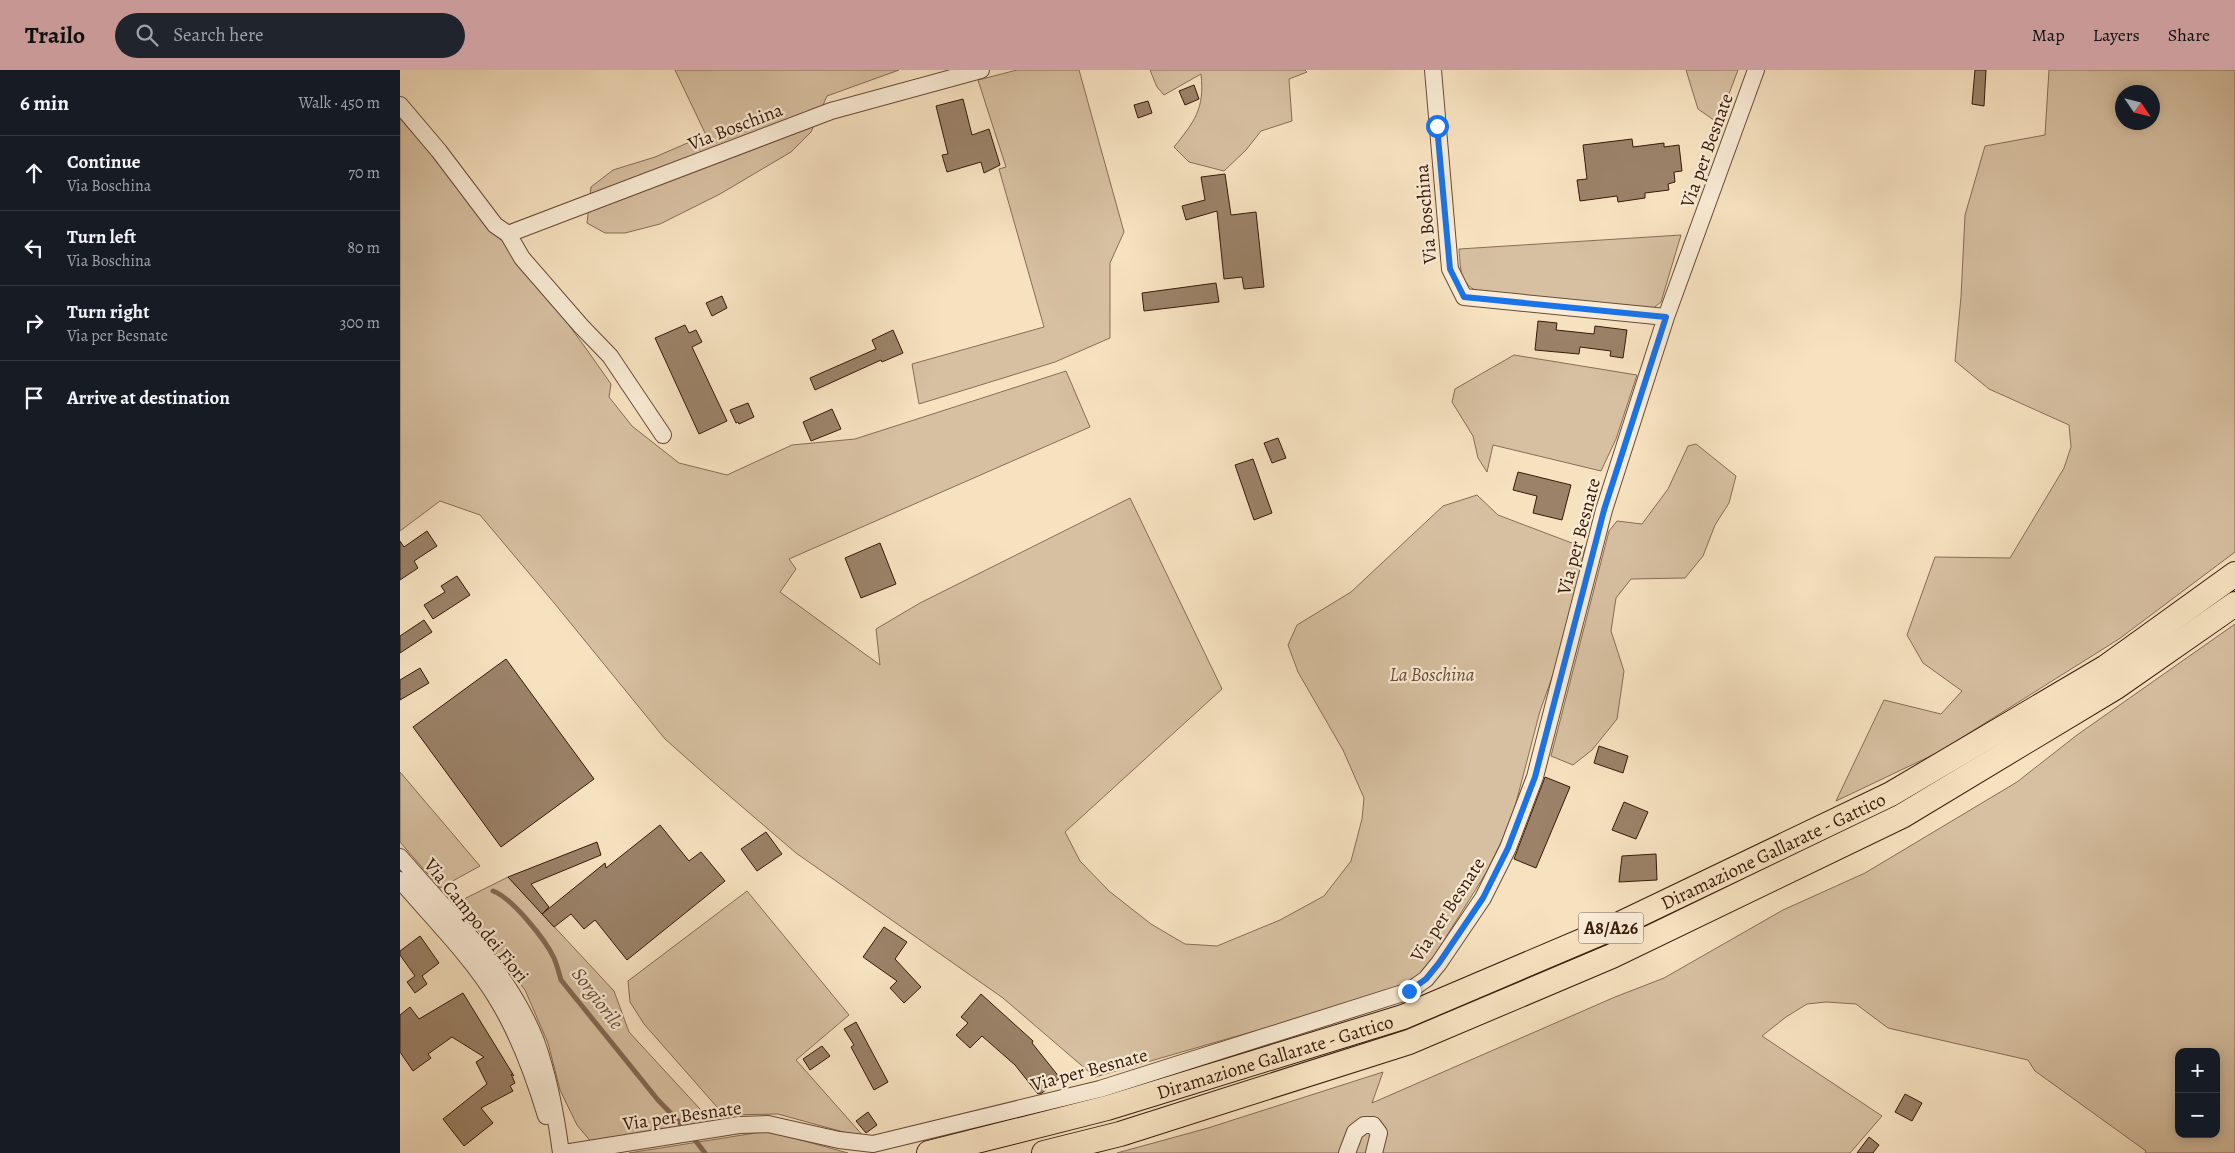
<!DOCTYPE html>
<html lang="en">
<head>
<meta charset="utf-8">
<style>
	:root { --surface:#171b24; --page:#20242c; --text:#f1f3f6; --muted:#9ea1a6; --line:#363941; --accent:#c59692 }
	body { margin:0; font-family:Alegreya,serif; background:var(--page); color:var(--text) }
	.controls { position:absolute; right:15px; bottom:15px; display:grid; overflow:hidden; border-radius:10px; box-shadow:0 2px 12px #0003 }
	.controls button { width:45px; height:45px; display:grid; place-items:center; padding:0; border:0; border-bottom:1px solid var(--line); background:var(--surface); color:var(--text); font:25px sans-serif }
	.compass { position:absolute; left:1715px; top:15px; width:45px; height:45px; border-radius:50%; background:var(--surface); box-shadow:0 2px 12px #0003; rotate:125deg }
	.stop { position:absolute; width:15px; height:15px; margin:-11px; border:4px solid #1a73e8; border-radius:50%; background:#fff }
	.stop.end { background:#1a73e8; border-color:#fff; box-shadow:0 1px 5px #0008 }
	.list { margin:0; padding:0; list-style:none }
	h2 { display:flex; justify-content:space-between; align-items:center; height:65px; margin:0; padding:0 20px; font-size:21px }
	h2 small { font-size:16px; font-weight:400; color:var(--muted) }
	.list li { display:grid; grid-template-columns:32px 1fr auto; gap:15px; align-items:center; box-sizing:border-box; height:75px; padding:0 20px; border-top:1px solid var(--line) }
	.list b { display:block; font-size:19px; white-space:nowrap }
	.list p { margin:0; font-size:16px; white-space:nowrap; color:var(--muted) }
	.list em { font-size:16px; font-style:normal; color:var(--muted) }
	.icon { flex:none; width:28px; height:28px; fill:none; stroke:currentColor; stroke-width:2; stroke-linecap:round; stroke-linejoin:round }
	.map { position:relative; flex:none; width:1835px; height:1083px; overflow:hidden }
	header { display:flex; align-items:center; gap:30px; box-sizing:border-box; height:70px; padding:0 25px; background:var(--accent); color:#111 }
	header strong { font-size:24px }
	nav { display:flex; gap:28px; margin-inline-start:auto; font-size:18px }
	.search { width:350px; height:45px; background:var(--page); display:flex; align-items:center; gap:12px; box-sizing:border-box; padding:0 18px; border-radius:28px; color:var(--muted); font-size:19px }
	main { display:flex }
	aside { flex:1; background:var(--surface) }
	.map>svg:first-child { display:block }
	.green { fill:#d7c0a1; stroke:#886c55; fill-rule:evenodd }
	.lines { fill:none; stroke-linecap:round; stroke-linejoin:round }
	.stream { stroke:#846952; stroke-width:5 }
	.building { fill:#9b8268; stroke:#381909 }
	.minor-casing { stroke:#684b37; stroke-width:18 }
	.highway-casing { stroke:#381909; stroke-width:26 }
	.minor { stroke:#faecd6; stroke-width:16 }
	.highway { stroke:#f7e2c0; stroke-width:24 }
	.route { stroke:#1a73e8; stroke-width:6 }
	.labels { text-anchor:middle; stroke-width:4.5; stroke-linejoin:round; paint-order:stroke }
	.shield { fill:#faecd6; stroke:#725846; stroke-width:1 }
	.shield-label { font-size:18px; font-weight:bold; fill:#381909 }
	.street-label { font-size:19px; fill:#381909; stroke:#faecd6 }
	.park-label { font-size:19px; font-style:italic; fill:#684b37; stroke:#faecd6 }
	.water-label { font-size:20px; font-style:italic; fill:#6a4e39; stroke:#faecd6 }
</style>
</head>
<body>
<header>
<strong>Trailo</strong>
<div class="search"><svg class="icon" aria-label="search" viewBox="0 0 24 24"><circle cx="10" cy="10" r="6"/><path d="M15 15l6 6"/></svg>Search here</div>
<nav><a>Map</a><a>Layers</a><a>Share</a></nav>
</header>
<main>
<aside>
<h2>6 min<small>Walk · 450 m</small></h2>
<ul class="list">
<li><svg class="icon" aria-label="ahead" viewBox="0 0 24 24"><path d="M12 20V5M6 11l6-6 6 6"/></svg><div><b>Continue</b><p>Via Boschina</p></div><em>70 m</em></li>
<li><svg class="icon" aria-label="left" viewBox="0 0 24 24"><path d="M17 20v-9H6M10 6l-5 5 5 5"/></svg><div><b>Turn left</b><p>Via Boschina</p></div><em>80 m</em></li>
<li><svg class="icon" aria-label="right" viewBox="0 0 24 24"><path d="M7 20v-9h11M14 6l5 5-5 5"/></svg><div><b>Turn right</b><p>Via per Besnate</p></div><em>300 m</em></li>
<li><svg class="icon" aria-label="arrive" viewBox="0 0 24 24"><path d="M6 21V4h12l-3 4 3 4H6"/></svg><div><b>Arrive at destination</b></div></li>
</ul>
</aside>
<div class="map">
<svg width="1835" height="1083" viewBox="0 0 1835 1083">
	<rect width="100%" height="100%" fill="#f7e2c0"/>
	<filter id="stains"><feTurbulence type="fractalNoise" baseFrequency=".004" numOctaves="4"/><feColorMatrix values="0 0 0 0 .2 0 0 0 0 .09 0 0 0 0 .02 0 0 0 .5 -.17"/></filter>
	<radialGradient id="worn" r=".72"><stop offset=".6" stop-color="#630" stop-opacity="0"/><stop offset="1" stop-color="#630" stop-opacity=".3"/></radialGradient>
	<path class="green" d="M275,0H499L427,26L411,62L391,82L320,124L260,154L225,163H205L187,153L191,117L213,100L255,87L306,65Z
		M617,0H679L724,162L710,193V268L655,292L519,334L512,294L644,257L599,99L606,97L578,10Z
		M750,0H905L907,2L889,9L892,51L861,61L846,80L824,101L789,92L774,77C794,52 805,39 801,4L764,25L757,17Z
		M1286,0H1338L1318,53L1298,39Z
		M1649,0H1835V482L1719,569L1539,682L1436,731L1484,630L1541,644L1562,621L1523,593L1507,565L1535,487L1610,488L1664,398L1671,377L1669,355L1589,319L1555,291L1561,227L1565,145L1585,76L1645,65ZM1722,22H1752V52H1722Z
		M0,44C74,130 146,220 211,314L209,327L232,356L279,393L327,405L392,375L455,369L666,301L690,357L389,489L396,499L380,522L480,595L476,559L520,533L730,428L822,619L665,762L680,791L709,821L751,854L785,874L817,876L880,850L924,826L951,791L962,749L964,728L943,680L898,602L888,575L897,555L951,522L1043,436L1077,425L1098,445L1185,478L1172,538L1155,599L1140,641L1111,752L1086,803L1024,902L997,920L695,1007L603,928L396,783L319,717L265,669L155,534L80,445L40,431L0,461Z
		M1281,165L1261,232L1251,240L1083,224C1059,214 1061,203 1059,179Z
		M1114,285L1237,305L1216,369L1201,401L1093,375L1087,402L1078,388L1073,366L1052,332L1055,319Z
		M1296,374L1336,406L1329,433L1315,455L1303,486L1285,508L1231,509L1216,528L1211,561L1224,601L1217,649L1192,680L1173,695L1151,686L1209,461L1217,451L1242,454L1268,419L1288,376Z
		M1835,554V1083H1745L1746,1081L1635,1001L1628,990L1488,958L1456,934L1426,932L1407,934L1386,947L1362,966L1482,1046L1450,1083H717L808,1058L983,1002L972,1033L1215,927L1264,908L1383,840L1465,803L1617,712L1677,665ZM1779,982H1816V1064H1779Z
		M0,702L80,796L40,818L0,772Z
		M108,807L214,921L229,962L311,1051L192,1073L177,1055L160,1020L148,973L125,920L60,837L66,828Z
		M347,821L449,945L396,990L465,1068L378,1044L327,1045L317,1037L244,954L230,932L228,911Z
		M368,1061L448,1083H229Z"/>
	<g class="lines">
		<path class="stream" d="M93,821C112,828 145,869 154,888C157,895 159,903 161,910L258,1030L281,1054
			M295,1070L305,1083"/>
	</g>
	<path class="building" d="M1575,0H1586L1584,36L1572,34Z
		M794,15L799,29L785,35L779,21Z
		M563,29L572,65L589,59L600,95L584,103L581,92L547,102L542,85L548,84L536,36Z
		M748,31L752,43L738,48L734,35Z
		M1232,69L1233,77L1264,73V77L1279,75L1282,101L1274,102L1275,112L1268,114L1269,120L1245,123V128L1218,132L1217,126L1180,131L1177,110L1187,109L1183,75Z
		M825,104L831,145L856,142L864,217L844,219L842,207L824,209L817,141L786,150L782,136L805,130L801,107Z
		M816,213L819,232L744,241L742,223Z
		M322,226L327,238L312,246L306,233Z
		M1138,251L1157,253L1156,260L1194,264L1195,256L1227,260L1223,288L1210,286L1211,281L1180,277L1179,284L1135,280Z
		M285,255L289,263L296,260L302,272L292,277L327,351L299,364L255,268Z
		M493,260L503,283L482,292L481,290L415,320L410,308L476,279L472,270Z
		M348,333L354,347L339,354L338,352L336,353L330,340Z
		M432,339L441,359L411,371L403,352Z
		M878,368L886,388L872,393L864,373Z
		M853,389L872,443L854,450L835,395Z
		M1118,402L1171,415L1162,450L1133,443L1137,426L1113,420Z
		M27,461L37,476L14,491L18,498L0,510V471L4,477Z
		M480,473L496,514L461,528L445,488Z
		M57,506L70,525L33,549L24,535L45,522L41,516Z
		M24,550L32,562L0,583V566Z
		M106,589L194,709L101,777L13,657Z
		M20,598L29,613L0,630V610Z
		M1199,676L1228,686L1223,703L1194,693Z
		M1145,707L1170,717L1136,798L1114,789Z
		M1224,732L1248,742L1236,769L1212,760Z
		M260,755L289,791L301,782L325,811L227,890L195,850L184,859L171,844L154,857L142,844L205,793L206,798Z
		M366,762L382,784L357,801L341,779Z
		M197,772L201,785L131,814L149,837L142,844L108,807Z
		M1256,784L1257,810L1219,812L1222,786Z
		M484,857L507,872L495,889L521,917L504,933L490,918L497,911L463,887Z
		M20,866L39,893L22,906L27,914L15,923L7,912L15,906L0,885V881Z
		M63,923L114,1006L111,1004L115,1013L110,1016L113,1021L81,1038L93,1053L64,1076L43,1049L87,1014L76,992L84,987L52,967L28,984L31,988L13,1001L0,982V945L10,937L19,949Z
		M581,924L633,971L632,973L660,1008L642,1023L638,1024L615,995L582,966L570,978L556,965L568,953L561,947Z
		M456,952L488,1012L474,1020L451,977L454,975L444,959Z
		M422,976L430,986L410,1000L403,989Z
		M1505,1024L1522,1033L1512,1051L1495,1042Z
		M468,1042L477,1055L466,1063L456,1051Z
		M1469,1067L1479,1075L1473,1083H1457Z"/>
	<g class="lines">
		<g class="minor-casing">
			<path id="minor" d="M1033,0L1050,199L1064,227L1266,247
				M0,35L39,81L95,155L108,164L122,188L181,256L210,286L263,365
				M108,164L431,41L581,0
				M0,787C49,844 108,900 136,971C149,1007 156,1045 161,1083
				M0,810C33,849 71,886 97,929C119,965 134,1006 146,1046
				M164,1083L339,1055L368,1054L439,1070L473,1074L700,1019L1009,921L1026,909L1039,893L1083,828L1108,778L1135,707L1204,440L1266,247L1356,0
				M947,1083L955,1062L964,1055H973L979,1063L974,1083"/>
		</g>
		<g class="highway-casing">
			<g id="highway">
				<path id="s1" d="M529,1083L707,1038L1003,947L1203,862L1491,724L1706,597L1835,504"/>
				<path d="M644,1083L720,1064L1009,972L1212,886L1502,746L1716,617L1835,534"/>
			</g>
		</g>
		<use href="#minor" class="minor"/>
		<use href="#highway" class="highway"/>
	</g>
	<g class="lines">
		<path class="route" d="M1009,921L1026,909L1039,893L1083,828L1108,778L1135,707L1204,440L1266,247L1064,227L1050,199L1037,56"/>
	</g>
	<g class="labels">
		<rect class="shield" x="1178.5" y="842.5" width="65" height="31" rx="4"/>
		<g class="shield-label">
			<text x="1211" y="864">A8/A26</text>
		</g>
		<g class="street-label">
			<text transform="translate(335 56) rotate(-21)" y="7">Via Boschina</text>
			<text transform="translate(1306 80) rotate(-70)" y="7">Via per Besnate</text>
			<text transform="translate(1025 144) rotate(-95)" y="7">Via Boschina</text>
			<text transform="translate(1178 466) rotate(-75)" y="7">Via per Besnate</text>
			<text dy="7" stroke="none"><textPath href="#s1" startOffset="899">Diramazione Gallarate - Gattico</textPath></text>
			<text transform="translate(1047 839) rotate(-57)" y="7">Via per Besnate</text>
			<text transform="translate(77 850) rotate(51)" y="7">Via Campo dei Fiori</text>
			<text dy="7" stroke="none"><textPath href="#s1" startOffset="359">Diramazione Gallarate - Gattico</textPath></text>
			<text transform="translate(689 999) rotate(-15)" y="7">Via per Besnate</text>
			<text transform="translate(282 1045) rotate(-8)" y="7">Via per Besnate</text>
		</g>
		<g class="park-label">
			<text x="1032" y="611">La Boschina</text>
		</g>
		<g class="water-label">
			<text transform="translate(198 928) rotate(53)" y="7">Sorgiorile</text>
		</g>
	</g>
	<rect width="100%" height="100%" filter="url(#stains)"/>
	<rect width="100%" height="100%" fill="url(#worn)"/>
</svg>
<div class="controls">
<button>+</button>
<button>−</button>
</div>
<svg class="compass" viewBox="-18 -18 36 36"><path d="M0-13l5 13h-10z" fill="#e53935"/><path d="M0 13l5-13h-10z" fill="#9ea1a6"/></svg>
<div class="stop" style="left:1037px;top:56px"></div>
<div class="stop end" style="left:1009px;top:921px"></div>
</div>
</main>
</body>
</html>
